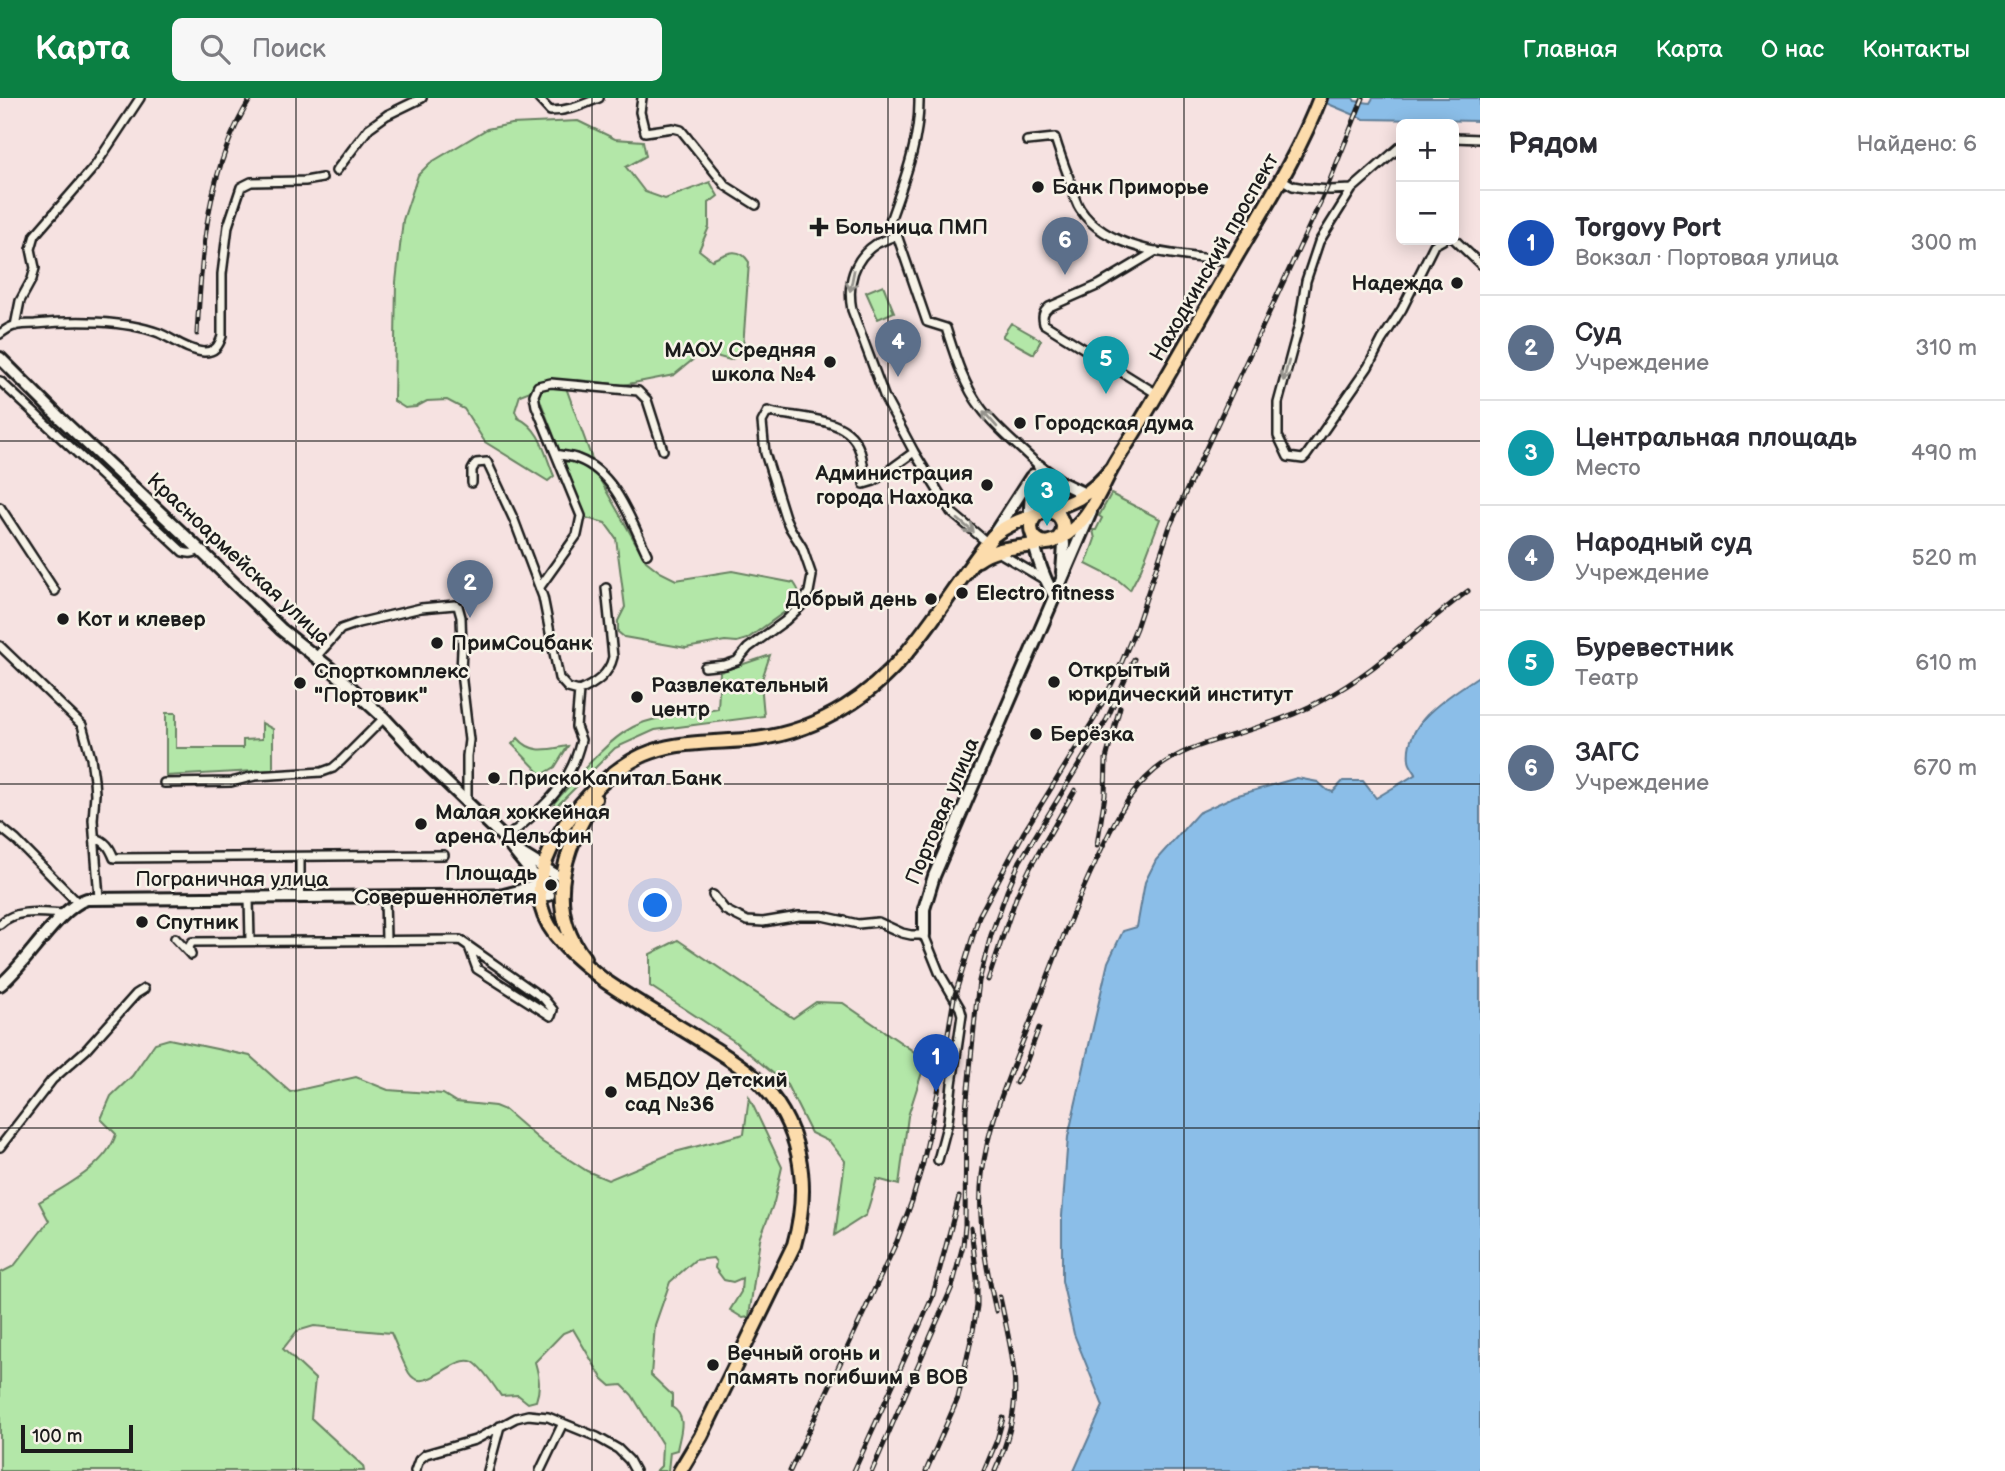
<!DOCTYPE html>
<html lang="ru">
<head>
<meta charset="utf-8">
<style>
	:root { --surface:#fff; --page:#f7f7f7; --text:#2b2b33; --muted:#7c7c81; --line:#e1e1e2; --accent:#0b8043 }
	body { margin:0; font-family:"Balsamiq Sans",sans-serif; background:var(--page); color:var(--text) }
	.controls { position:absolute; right:21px; top:21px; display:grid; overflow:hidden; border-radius:10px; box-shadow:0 4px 18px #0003 }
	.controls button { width:63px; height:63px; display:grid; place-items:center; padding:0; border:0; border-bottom:2px solid var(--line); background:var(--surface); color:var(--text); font:35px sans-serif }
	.scale { position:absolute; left:21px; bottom:18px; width:112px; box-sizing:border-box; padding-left:7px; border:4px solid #1c1c1c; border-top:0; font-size:19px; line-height:24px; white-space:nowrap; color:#1c1c1c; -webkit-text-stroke:5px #f7f3e8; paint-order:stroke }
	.you { position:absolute; left:656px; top:808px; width:24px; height:24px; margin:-18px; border:5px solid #fff; border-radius:50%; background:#1a73e8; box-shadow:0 0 0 10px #1a73e833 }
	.badge { display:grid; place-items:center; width:46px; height:46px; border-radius:50%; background:var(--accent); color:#fff; font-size:23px; font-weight:700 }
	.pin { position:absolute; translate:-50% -58px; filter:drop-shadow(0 2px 4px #0008) }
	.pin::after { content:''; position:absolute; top:37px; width:24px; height:21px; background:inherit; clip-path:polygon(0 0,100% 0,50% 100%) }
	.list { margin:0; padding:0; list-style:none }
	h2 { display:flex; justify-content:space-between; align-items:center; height:91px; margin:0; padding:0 28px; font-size:30px }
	h2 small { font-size:23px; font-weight:400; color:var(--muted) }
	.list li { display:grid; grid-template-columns:46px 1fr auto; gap:21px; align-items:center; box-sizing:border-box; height:105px; padding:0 28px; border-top:2px solid var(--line) }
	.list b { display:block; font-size:26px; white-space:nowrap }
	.list p { margin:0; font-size:23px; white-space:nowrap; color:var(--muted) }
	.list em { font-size:23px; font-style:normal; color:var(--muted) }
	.icon { flex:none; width:38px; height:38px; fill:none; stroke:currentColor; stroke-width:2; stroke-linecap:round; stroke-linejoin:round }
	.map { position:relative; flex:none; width:1480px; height:1373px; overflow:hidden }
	header { display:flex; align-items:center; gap:42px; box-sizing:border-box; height:98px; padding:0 35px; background:var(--accent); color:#fff }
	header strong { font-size:33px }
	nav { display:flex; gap:38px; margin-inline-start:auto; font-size:24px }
	.search { width:490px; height:63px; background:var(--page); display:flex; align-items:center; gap:18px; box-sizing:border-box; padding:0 24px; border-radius:10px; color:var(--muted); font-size:26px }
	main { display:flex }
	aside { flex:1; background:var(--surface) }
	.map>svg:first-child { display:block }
	.green { fill:#b3e7a8; stroke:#688262; stroke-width:2 }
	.water { fill:#8bbee8; stroke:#5f7d96; stroke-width:2 }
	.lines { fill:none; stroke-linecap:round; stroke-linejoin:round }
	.street-casing { stroke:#1c1c1c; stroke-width:12 }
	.secondary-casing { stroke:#1c1c1c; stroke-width:16 }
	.primary-casing { stroke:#1c1c1c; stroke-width:18 }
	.street { stroke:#f7f3e8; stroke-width:7 }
	.secondary { stroke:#f7f3e8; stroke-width:10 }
	.primary { stroke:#fcdcac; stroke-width:12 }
	.rail-casing { stroke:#1c1c1c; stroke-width:5 }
	.rail { stroke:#f7f3e8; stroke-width:2.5; stroke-dasharray:8; stroke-linecap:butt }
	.oneway { stroke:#94928c }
	.grid { fill:none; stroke:#1c1c1c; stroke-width:2; stroke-opacity:0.55 }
	.poi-dot { fill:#1c1c1c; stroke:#f7f3e8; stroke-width:2.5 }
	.labels { text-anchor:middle; stroke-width:5; stroke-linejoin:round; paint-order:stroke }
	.poi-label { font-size:21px; font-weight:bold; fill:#1c1c1c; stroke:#f7f3e8; text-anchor:start }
	.street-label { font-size:21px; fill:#1c1c1c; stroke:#f7f3e8 }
</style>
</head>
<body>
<header>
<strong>Карта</strong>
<div class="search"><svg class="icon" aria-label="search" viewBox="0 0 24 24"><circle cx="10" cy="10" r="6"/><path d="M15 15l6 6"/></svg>Поиск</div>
<nav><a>Главная</a><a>Карта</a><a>О нас</a><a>Контакты</a></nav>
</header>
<main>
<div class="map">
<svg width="1480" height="1373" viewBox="0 0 1480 1373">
	<rect width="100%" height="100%" fill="#f6e2e1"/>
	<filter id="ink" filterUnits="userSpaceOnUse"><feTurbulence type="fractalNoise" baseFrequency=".0143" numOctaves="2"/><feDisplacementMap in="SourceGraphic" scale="14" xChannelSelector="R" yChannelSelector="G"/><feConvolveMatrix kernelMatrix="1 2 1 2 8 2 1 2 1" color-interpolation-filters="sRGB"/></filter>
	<g filter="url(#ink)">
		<path class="green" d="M578,23L615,41L643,43L646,58L626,69L645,94L665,101L710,84L718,98L709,105V129L699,152L712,162C727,155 739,148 749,164L743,250L739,258L730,262L712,257L695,260L674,277L623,287L578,282L564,284L599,380L646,463L660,474L676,482L732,473L794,485C799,492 801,496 797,505L747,541L737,544L725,543L686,550L624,539L618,534V523L625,509L616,440L605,425L586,420L538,297L530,293L520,297L515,313L518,320C541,330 545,357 554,378L548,383L485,344L464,311L447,302L427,303L416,309L405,310L394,303L396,184L403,122L418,77L430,65L487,31L511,26Z
			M883,187L894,214L878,221L866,194Z
			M1011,225L1041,242L1034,256L1003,239V237Z
			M1111,396L1160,421L1141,471L1130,492L1118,482L1086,466L1095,441L1093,432H1096L1102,420L1099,418Z
			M770,557L761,584L764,618L655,632L615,650L555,710L554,705C576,681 604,644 633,629C656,617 693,616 718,611L720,574Z
			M166,615H176V650H243V642L262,641V625L273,631V672L166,678Z
			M518,640C532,657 549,651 568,648L555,669L542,677L512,646Z
			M678,842L793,920L816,904L843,905L926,962L908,1018L899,1087L877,1081L866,1117L835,1137L845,1063L830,1044L811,1035L787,987L734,943L650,888V856Z
			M169,941L250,958L290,994L356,979L388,992L443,996L456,1004L495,1008L505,1012L542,1044L587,1073L608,1082L675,1054L744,1036L749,999L782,1069L774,1104L760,1141L749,1219L743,1220L730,1212L741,1194L742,1180L733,1184L724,1182L715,1170L716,1164L713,1160L695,1162L670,1184L655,1227L651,1277L672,1297V1309C688,1319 680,1335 677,1352L670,1354L668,1373H656L661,1368L662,1346L632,1297L622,1287L611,1288L602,1280L573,1231L563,1235L535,1264C539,1278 541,1289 536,1303L528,1305L518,1297L501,1298C495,1289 482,1269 473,1264C454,1255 424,1299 409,1275C402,1263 397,1248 391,1235L314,1228L297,1233L283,1251L315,1281L311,1320L363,1368L364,1373H0V1175L14,1168L49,1123L39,1104C66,1088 107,1067 116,1036L101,1021L111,998L132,978L155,945Z"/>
		<path class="water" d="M1314,0H1353L1355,3L1370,5L1373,0H1480V23L1364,21Z
			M1480,577V1373H1074L1103,1308L1074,1236L1062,1183V1118L1068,1039L1108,864L1123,833L1137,829L1145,784L1156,762L1198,715L1235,698L1297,680L1318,684L1327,692L1333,694L1343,683H1363L1376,700L1416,676C1414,672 1409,667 1409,662C1404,622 1453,596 1480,577Z"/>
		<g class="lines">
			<g class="street-casing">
				<path id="street" d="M538,0L550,13C569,13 582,7 599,0
					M642,0L640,14L645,34L673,30L681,32L726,88L756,107
					M919,0C920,43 904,83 890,123L897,137L927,224L946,230C955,258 963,286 981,310C997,332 1020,349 1039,368
					M1454,40L1480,41
					M1027,43L1055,40C1059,53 1064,67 1069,80C1072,90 1074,102 1080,111C1109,156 1186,158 1233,163
					M336,73L369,30L387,17L422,0
					M1281,81L1293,88L1304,90L1330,92L1352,91L1401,48
					M1352,91L1319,144L1306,183L1299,227L1278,305V338L1288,359L1303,361L1306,358L1368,269L1382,242L1402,211L1434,147L1443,142
					M897,137C890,140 882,143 876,146C853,161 847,186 852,212L885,300L914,354L951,414L989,446
					M1454,141L1480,166
					M1156,153L1099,187L1049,209C1043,214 1042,218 1044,226L1157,296
					M15,228L20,203L32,181L35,170L31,151L35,137L95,68L140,0
					M0,236C4,233 9,229 14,228C20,226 29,226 35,226C72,222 124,222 159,235C173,241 188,253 204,254C215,254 219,248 222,238V176L228,128L241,89L251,84L305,83L322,80
					M0,283L183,454C190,456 194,456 199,451
					M556,356C563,358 571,358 578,361C616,375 631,423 647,456
					M472,385V372L476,365L487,364L514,422L543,499L559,580L568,590L579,593
					M0,409L55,493
					M998,454L1045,482
					M540,489L577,437L581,418L536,308L534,297L538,288L551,285L638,293L647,302L663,352
					M0,548L82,627L91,660L94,682L95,696L93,722L99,800
					M316,559L341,531L358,525L421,510L455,507L458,508L461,519L462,551L461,575L469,642L467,658V705
					M705,569L725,567L737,563L748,550L785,523L801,508L809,494L812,478L802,449L790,430L785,419L765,355L762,324L768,313C777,317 785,316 795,318C842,325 865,332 864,386L874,383L914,354
					M579,593C595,586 609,577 613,559L606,490
					M164,685L231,684L255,678L322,674L333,670L341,663L384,620
					M0,729L16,742L78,805
					M95,740C106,743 110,750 114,760L444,757
					M505,741C541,711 570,690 581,642L576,629L579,593
					M300,759V800
					M713,797L725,812L747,823L763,824L799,818H822L858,826L878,824L902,835L911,837H924L939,874L960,910L962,917L952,986L948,1024L938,1062
					M385,799L386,842
					M249,800L250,843
					M0,826C17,810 42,815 64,816
					M175,840L191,857
					M469,849L477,871L551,918
					M191,857L189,849L192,844L460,842L544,901L553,912L551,918
					M0,1049L52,982L86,952L136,896L144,891
					M415,1373L419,1362L426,1356L475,1342L516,1320L528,1317L548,1319L597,1339L618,1351L629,1362L635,1373
					M488,1373L500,1328
					M540,1373L563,1325"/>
			</g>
			<g class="secondary-casing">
				<path id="secondary" d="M0,260L60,320L199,451L282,532L331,571L384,620L424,663L501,737L540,785L519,793L500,798
					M1039,368L1062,422L1064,447L1062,474
					M1041,370L1062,385L1085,396
					M1033,377C1032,391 1029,406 1030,421C1032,446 1042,478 1055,499
					M994,436L1031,379
					M520,755L554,776
					M924,837V811L934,778L1091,414
					M0,887C26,867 59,809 87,801L549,797"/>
			</g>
			<g class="primary-casing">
				<path id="primary" d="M1031 429a16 16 0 1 1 32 0a16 16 0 1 1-32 0Z
					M978,462C1006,441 1046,456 1072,432C1092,415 1100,392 1112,370C1118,359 1125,349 1132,338C1167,281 1199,222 1233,164C1264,110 1298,58 1320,0
					M584,860C544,809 564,750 595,701
					M680,1373L701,1338L794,1147C811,1087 802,1023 754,979C739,966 722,956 705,945C672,924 637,905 605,883C580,863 549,840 541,808C529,751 601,671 651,654C684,642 722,645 756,641C787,637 818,626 845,609C911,569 945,497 993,438C1017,418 1051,415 1079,400C1092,392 1103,382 1112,370"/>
			</g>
			<use href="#street" class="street"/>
			<use href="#secondary" class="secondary"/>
			<use href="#primary" class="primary"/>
			<g class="rail-casing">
				<path id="rail" d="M197,236C202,154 206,72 251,0
					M1097,747L1105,697L1106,661L1120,609
					M988,882L1017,797L1031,768L1075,692
					M1016,985L1026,965L1039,930
					M996,1213C986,1169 977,1123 982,1077C988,1020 1015,965 1035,912C1054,862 1072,813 1095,765C1110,732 1126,696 1155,672C1185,647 1225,641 1261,628C1283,621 1305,612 1324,601C1377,573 1420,528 1468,493
					M790,1373L897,1143L912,1103L923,1065L938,994L954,900L979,818L1024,734L1096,618L1118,573L1136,530L1170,428L1326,92L1363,0
					M854,1373L932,1200L959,1099
					M872,1373L952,1189L963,1147L965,1128L966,1012L976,909L979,883L991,837L1007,793L1020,763L1107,621L1134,561
					M926,1373L958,1300L973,1233L977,1208V1181L971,1130
					M984,1373L997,1342L1003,1320
					M995,1373C1026,1304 1015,1270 1000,1199"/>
			</g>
			<use href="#rail" class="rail"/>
		</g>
		<defs><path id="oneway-shaft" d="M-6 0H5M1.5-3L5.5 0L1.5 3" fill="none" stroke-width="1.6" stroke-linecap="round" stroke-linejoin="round" transform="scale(1.75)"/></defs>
		<g class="oneway">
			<use href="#oneway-shaft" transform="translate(852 183) rotate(101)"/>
			<use href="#oneway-shaft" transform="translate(1286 273) rotate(105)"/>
			<use href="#oneway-shaft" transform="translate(990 321) rotate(-131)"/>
			<use href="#oneway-shaft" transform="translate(966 428) rotate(40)"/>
		</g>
	</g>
	<path class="grid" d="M296,0V1373M592,0V1373M888,0V1373M1184,0V1373M0,343H1480M0,686H1480M0,1030H1480"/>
	<g class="poi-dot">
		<circle cx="1038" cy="89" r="7"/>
		<path d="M815.5 118.5h7v7h7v7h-7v7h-7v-7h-7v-7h7z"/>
		<circle cx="1457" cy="185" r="7"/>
		<circle cx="830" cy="264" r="7"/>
		<circle cx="1020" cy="325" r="7"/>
		<circle cx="987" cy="387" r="7"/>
		<circle cx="962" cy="495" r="7"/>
		<circle cx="931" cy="501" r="7"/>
		<circle cx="63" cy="521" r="7"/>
		<circle cx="437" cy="545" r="7"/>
		<circle cx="1054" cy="584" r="7"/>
		<circle cx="300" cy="585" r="7"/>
		<circle cx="637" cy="599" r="7"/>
		<circle cx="1036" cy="636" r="7"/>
		<circle cx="494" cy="680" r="7"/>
		<circle cx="421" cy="726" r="7"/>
		<circle cx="551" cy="787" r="7"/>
		<circle cx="142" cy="824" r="7"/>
		<circle cx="611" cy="994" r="7"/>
		<circle cx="713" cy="1267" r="7"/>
	</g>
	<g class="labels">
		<g class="poi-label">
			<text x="1052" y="96">Банк Приморье</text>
			<text x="835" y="136">Больница ПМП</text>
			<text x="1443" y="192" text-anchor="end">Надежда</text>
			<text x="816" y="259" text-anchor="end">МАОУ Средняя<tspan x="816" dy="24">школа №4</tspan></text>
			<text x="1034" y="332">Городская дума</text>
			<text x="973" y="382" text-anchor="end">Администрация<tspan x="973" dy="24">города Находка</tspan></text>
			<text x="976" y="502">Electro fitness</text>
			<text x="917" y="508" text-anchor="end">Добрый день</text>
			<text x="77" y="528">Кот и клевер</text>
			<text x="451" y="552">ПримСоцбанк</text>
			<text x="1068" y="579">Открытый<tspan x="1068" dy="24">юридический институт</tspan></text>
			<text x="314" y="580">Спорткомплекс<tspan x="314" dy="24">"Портовик"</tspan></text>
			<text x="651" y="594">Развлекательный<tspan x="651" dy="24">центр</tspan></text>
			<text x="1050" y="643">Берёзка</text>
			<text x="508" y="687">ПрискоКапитал Банк</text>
			<text x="435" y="721">Малая хоккейная<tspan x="435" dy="24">арена Дельфин</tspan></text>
			<text x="537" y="782" text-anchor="end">Площадь<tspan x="537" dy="24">Совершеннолетия</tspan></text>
			<text x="156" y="831">Спутник</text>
			<text x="625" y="989">МБДОУ Детский<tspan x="625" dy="24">сад №36</tspan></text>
			<text x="727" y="1262">Вечный огонь и<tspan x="727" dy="24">память погибшим в ВОВ</tspan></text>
		</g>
		<g class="street-label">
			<text transform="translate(1214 159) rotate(-60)" y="7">Находкинский проспект</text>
			<text transform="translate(239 461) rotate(43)" y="7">Красноармейская улица</text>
			<text transform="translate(942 713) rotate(-67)" y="7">Портовая улица</text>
			<text x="232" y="788">Пограничная улица</text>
		</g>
	</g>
</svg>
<div class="controls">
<button>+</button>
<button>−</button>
</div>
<div class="scale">100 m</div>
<div class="you"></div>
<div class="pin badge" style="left:936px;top:994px;background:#1a4fb4">1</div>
<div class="pin badge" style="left:470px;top:520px;background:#5c6f8a">2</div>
<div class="pin badge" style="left:1047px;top:428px;background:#0f9aa8">3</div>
<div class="pin badge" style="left:898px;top:279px;background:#5c6f8a">4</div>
<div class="pin badge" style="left:1106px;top:296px;background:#0f9aa8">5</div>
<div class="pin badge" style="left:1065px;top:177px;background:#5c6f8a">6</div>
</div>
<aside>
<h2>Рядом<small>Найдено: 6</small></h2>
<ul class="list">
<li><span class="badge" style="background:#1a4fb4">1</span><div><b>Torgovy Port</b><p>Вокзал · Портовая улица</p></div><em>300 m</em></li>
<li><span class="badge" style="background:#5c6f8a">2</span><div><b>Суд</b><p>Учреждение</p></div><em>310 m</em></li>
<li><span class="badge" style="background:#0f9aa8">3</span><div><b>Центральная площадь</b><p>Место</p></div><em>490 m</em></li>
<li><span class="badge" style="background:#5c6f8a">4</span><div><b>Народный суд</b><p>Учреждение</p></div><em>520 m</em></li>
<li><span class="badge" style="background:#0f9aa8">5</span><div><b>Буревестник</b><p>Театр</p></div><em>610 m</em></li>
<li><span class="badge" style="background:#5c6f8a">6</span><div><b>ЗАГС</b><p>Учреждение</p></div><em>670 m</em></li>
</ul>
</aside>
</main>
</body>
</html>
